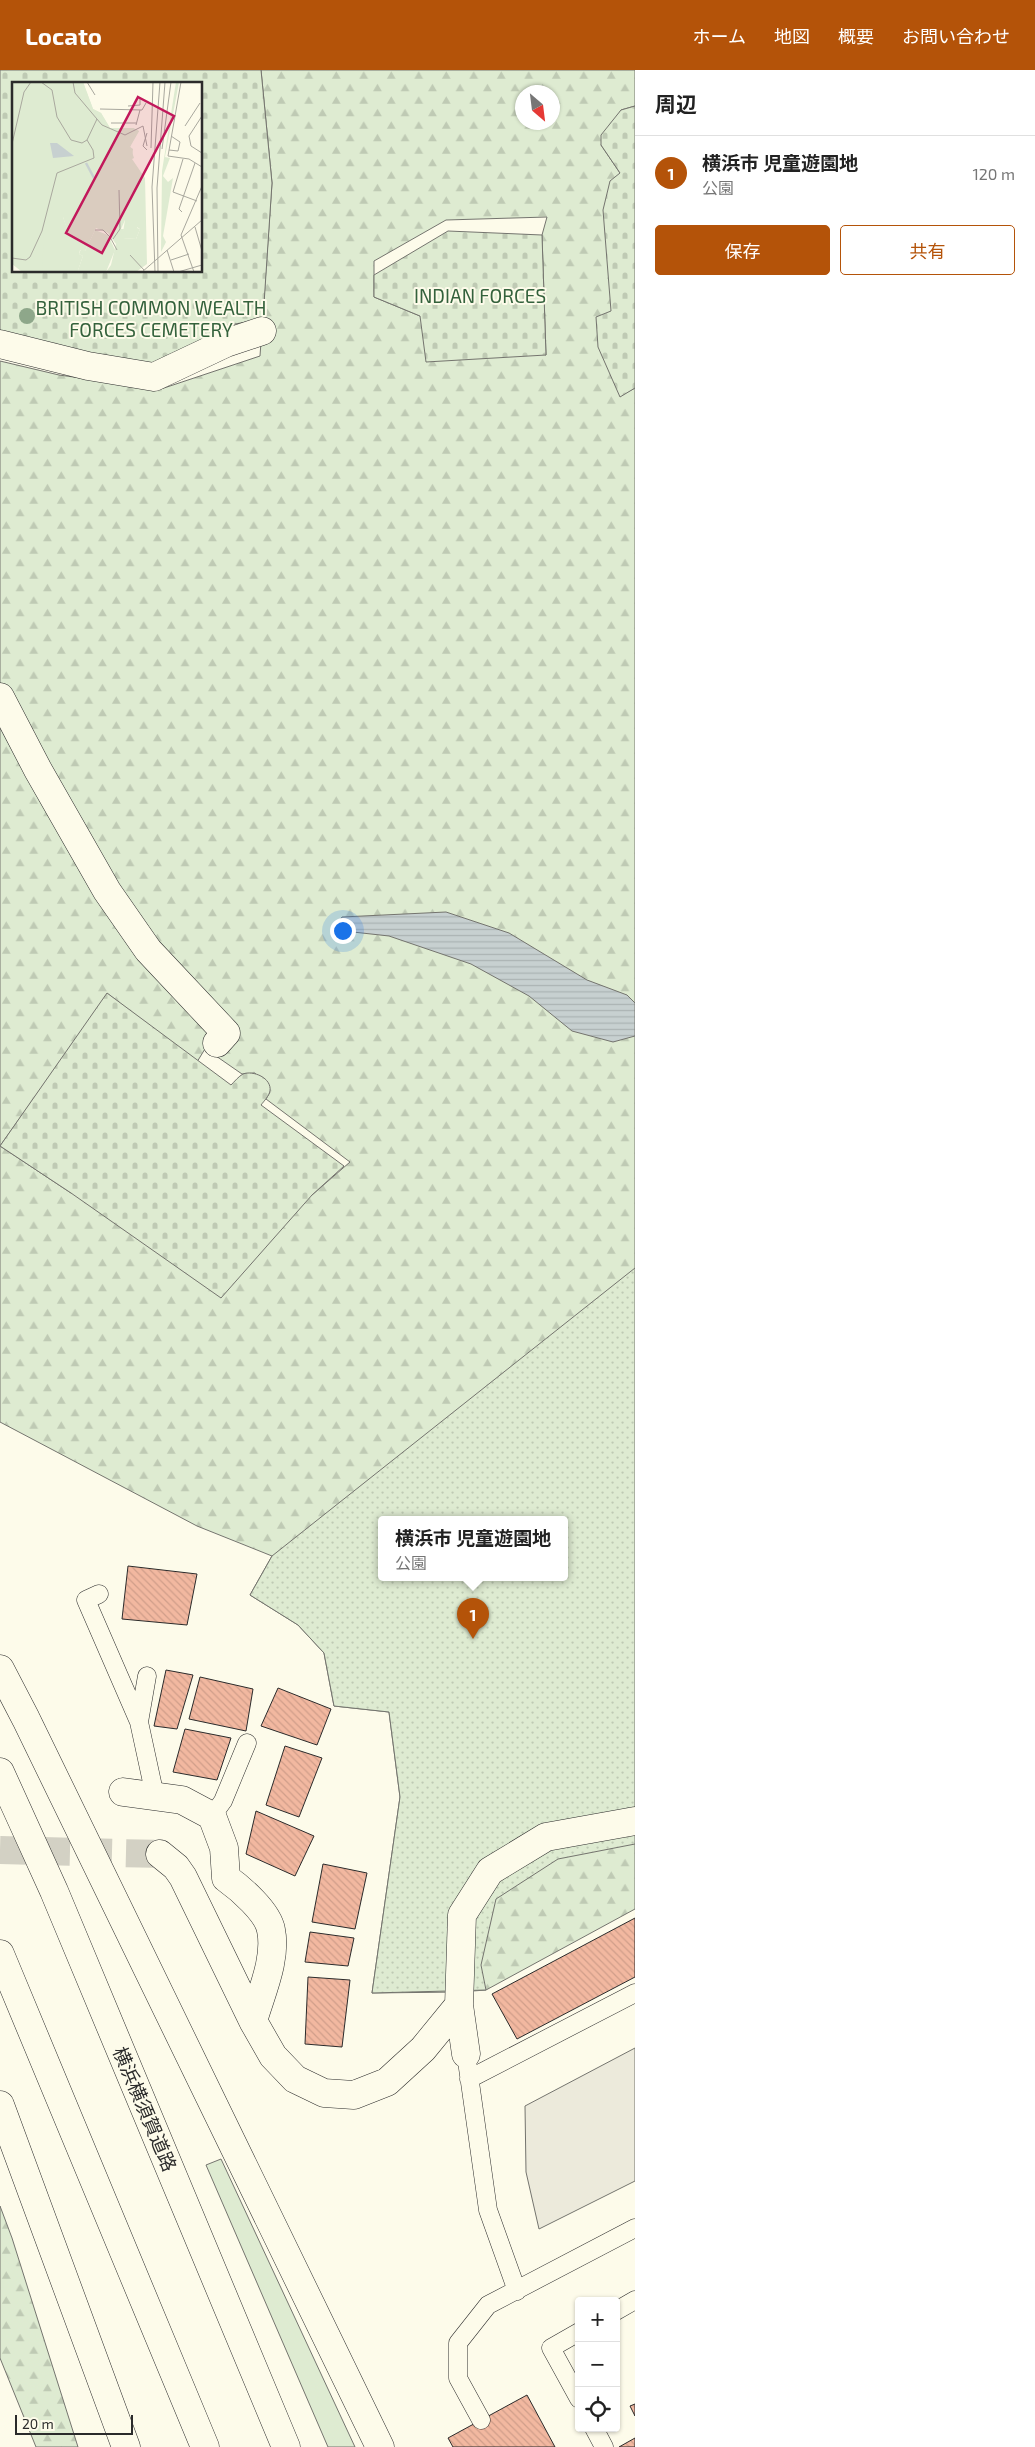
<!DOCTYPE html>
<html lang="ja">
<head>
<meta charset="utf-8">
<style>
	:root { --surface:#fff; --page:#f6f6f6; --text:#222; --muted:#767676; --line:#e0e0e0; --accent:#b45309 }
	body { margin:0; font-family:"Exo 2","Noto Sans JP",sans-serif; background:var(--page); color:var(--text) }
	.controls { position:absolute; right:15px; bottom:15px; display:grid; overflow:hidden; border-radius:5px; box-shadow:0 1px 4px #0004 }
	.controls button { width:45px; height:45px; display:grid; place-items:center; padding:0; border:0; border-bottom:1px solid var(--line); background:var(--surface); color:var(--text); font:25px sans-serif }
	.compass { position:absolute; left:515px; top:15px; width:45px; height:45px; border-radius:50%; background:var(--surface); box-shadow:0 1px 4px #0004; rotate:152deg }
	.scale { position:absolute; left:15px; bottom:12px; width:118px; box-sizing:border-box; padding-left:5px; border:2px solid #2b2b2b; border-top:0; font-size:14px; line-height:18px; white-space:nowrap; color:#2b2b2b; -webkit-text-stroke:4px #fdfbea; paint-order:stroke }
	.you { position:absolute; left:342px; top:860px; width:18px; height:18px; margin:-12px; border:4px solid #fff; border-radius:50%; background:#1a73e8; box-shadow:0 0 0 8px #1a73e833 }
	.badge { display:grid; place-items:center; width:32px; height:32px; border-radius:50%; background:var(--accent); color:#fff; font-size:16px; font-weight:700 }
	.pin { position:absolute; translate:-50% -41px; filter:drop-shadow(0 1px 2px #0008) }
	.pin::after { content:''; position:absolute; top:26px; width:18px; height:15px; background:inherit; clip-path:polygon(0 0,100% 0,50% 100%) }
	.popup { position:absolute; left:378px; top:1446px; width:190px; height:65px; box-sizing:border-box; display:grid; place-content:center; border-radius:5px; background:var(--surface); filter:drop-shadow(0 1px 4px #0005); font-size:16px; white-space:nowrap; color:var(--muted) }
	.popup b { font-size:19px; color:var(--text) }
	.popup::after { content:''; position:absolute; left:50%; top:100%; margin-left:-10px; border:10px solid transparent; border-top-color:var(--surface) }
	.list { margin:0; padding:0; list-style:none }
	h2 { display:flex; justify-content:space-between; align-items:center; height:65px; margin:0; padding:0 20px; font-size:21px }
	h2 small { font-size:16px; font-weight:400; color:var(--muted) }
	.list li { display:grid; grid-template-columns:32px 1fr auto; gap:15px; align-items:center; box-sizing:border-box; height:75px; padding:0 20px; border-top:1px solid var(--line) }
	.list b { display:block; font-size:19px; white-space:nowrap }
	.list p { margin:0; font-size:16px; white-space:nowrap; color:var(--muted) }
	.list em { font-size:16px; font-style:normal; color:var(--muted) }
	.actions { display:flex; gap:10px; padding:15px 20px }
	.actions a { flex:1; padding:11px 0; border:1px solid var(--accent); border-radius:5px; text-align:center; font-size:18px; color:var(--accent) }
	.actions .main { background:var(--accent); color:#fff }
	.icon { flex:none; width:28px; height:28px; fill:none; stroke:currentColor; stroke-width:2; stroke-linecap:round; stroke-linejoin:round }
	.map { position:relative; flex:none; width:635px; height:2377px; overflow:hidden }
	header { display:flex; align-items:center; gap:30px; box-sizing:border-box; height:70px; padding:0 25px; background:var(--accent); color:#fff }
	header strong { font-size:24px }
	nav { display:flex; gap:28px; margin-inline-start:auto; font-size:18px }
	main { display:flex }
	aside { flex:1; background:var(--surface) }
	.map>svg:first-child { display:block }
	.grass { fill:#deebd1; stroke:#74746e }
	.forest { fill:url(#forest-firs); stroke:#74746e; fill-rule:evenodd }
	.cemetery { fill:url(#cemetery-stones); stroke:#74746e; fill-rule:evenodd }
	.park { fill:url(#park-dots); stroke:#74746e; fill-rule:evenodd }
	.parking { fill:#eceadb; stroke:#74746e }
	.water { fill:url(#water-rules); stroke:#74746e }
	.building { fill:url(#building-back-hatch); stroke:#2b2b2b }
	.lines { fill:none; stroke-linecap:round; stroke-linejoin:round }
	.street-tunnel { stroke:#d3d1c4; stroke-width:28; stroke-dasharray:28 14; stroke-linecap:butt }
	.lane-casing { stroke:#2b2b2b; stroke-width:19 }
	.street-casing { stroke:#2b2b2b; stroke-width:29 }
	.highway-casing { stroke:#2b2b2b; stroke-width:29 }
	.lane { stroke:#fdfbea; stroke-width:18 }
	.street { stroke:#fdfbea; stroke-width:28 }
	.highway { stroke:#fdfbea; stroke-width:28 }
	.tree { fill:#8ea78a }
	.labels { text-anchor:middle; stroke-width:4; stroke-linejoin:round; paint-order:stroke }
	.park-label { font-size:19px; fill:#34623c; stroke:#fdfbea }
	.street-label { font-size:19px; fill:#2b2b2b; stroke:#fdfbea }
	.inset-river { fill:none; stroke:#c7d0d0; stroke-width:2.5 }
	.inset-road { fill:none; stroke:#a9a89e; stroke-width:1 }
	.view { fill:#c2185b; fill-opacity:0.15; stroke:#c2185b; stroke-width:2.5 }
	.inset-edge { fill:none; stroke:#2b2b2b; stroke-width:2.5 }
</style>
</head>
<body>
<header>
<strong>Locato</strong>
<nav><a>ホーム</a><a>地図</a><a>概要</a><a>お問い合わせ</a></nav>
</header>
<main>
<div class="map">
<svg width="635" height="2377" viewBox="0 0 635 2377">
	<defs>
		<pattern id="forest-firs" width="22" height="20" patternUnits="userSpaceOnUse" patternTransform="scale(1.25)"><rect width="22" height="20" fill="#deebd1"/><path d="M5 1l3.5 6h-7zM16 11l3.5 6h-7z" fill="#bfcab4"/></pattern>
		<pattern id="cemetery-stones" width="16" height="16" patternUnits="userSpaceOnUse" patternTransform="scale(1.25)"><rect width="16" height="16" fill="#deebd1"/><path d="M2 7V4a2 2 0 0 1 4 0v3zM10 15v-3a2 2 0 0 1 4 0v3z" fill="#bfcab4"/></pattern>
		<pattern id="park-dots" width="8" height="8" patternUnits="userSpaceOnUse" patternTransform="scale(1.25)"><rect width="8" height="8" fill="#deebd1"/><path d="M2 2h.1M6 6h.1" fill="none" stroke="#bfcab4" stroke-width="1.8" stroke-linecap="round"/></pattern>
		<pattern id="water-rules" width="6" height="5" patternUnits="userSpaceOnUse" patternTransform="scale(1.25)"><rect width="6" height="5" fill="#c7d0d0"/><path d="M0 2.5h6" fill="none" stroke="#abb3b3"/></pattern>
		<pattern id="building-back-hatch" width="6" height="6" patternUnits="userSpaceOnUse" patternTransform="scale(1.25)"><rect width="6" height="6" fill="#f2b8a0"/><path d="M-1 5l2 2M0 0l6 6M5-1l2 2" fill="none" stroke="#d09e8a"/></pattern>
	</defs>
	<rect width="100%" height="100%" fill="#fdfbea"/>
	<path class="grass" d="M221,2089L355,2377H328L206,2095Z"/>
	<path class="forest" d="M261,0H635V36L621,40L601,75L620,103L611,222L620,326L635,318V1839L486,1920L459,1922L372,1923L400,1727L389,1642L334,1636L324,1583L298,1555L250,1525L272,1486L197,1456L0,1352V1076L71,1123L312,1125L350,1092L266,1029L270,1022L255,1003L242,1004L216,986L211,969L197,992L108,924L0,1076V291L59,305L161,319L260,286L272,113ZM522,22H552V52H522ZM547,147L542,165L546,285L420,246L374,227V191L446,150ZM382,1450H564V1508H382Z
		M0,2136L12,2168L78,2377H36L0,2288Z"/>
	<path class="cemetery" d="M0,0H261L272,113L263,249L224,256L195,282L160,299L0,265ZM14,14H201V201H14Z
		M635,36V318L620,327L598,277L596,247L611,241L603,140L610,111L620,103L601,75V65L621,40Z
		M448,161L542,165L546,285L426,292L420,246L374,227V205Z
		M107,923L231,1015C234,1012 239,1006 243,1004C253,1000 272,1008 270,1021C269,1026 264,1031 261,1035L344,1096L312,1125L221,1228L71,1123L0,1076Z"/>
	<path class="park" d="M635,1198V1774L558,1789L496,1829L481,1895L486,1920L372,1923L400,1727L389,1642L334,1636L324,1583L298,1555L250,1525L272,1486ZM382,1450H564V1508H382Z"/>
	<path class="parking" d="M635,1978V2111L539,2159L526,2102L525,2036Z"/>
	<path class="water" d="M446,842L509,863L587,910L627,925L635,933V966L613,972L572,961L529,926L471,894L389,866L353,862L338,853L342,847Z"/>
	<path class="building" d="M128,1496L197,1504L187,1555L122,1549Z
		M166,1600L193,1605L177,1659L154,1656Z
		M200,1607L253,1619L246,1661L189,1649Z
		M278,1618L331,1639L317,1675L261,1656Z
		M185,1659L231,1668L217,1710L173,1702Z
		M285,1676L322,1688L299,1747L266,1735Z
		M256,1741L314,1766L295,1806L246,1784Z
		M323,1794L367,1803L355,1859L312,1852Z
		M635,1848V1907L517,1969L492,1924Z
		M310,1862L354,1868L348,1896L305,1892Z
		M308,1907L350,1910L342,1977L305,1974Z
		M527,2325L555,2377H453L448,2368Z
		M635,2334V2346L630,2336Z
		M635,2368V2377H619Z"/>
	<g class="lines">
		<path class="street-tunnel" d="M0,1780L160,1784"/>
		<g class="lane-casing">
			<path id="lane" d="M99,1524L86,1530L139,1652
				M147,1606L139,1652L155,1726
				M212,1746L223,1731L247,1673
				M466,1984L488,2140L517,2221
				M469,2009L635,1923
				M616,2241L635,2230
				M579,2262L551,2278L579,2329
				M481,2350L458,2308V2273L488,2235L635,2158
				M594,2358L604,2377"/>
		</g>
		<g class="street-casing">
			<path id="street" d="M0,274L88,296L154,307L226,273L262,261
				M0,627L38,700L107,821L148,880L226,963L217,973
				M123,1722L182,1730L212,1746L224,1778L226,1808C240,1818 268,1842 271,1860C277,1889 261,1923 253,1951
				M160,1784L176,1797L183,1807L253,1951L273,1986L295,2009L324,2023L354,2025L387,2012L423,1979L459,1935L462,1845L490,1801L546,1767L635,1751
				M459,1935L466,1984"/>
		</g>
		<g class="highway-casing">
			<path id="highway" d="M0,1599L26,1649L380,2377
				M0,1702L54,1821L286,2377
				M0,1884L205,2377
				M0,2035L126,2377"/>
		</g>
		<use href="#lane" class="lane"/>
		<use href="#street" class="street"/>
		<use href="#highway" class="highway"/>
	</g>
	<circle class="tree" cx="27" cy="246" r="8"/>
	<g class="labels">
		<g class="park-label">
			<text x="480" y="233">INDIAN FORCES</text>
			<text x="151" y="245">BRITISH COMMON WEALTH<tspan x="151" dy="22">FORCES CEMETERY</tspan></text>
		</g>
		<g class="street-label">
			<text transform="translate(145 2039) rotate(67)" y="7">横浜横須賀道路</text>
		</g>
	</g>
	<g transform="translate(12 12)">
		<rect width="190" height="190" fill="#fdfbea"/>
		<path d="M71,0L81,27L89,31L98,46H121L127,49L118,65L121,67L120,77L133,96L135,182L124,190H94L99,183L104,162L96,151L84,146L73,169L68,168L67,172L71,174L66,188L70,190L9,189L0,182V87ZM51,119L62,129V138L56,149L51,135ZM113,138L128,147L124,157L111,156L112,147H109ZM164,0H167L153,75L158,76L151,94L156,100L161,96L151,154L154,160L149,170L150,89Z" fill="#deebd1" fill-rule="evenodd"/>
		<path d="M115,94L123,109L112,115L104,97ZM51,119H64V137L56,150L51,135ZM113,138L126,139L125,146L128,147L124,157L110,156ZM83,148L96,153L103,168L94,190H70L66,188L71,174L67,172L69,167L73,169Z" fill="#deebd1"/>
		<path d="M0,0H71L81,27L89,31L98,46L113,51L121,46L127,49L118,64L122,76L120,77L49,90L32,154L30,190L11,189L0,181Z" fill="#deebd1"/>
		<path d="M38,61H45L62,74L41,76Z" fill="#c7d0d0"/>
		<path class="inset-river" d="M74,81L82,96"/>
		<path class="inset-road" d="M29,0L40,8L45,35L59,58L70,61L75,58L85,37M61,0L63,11L90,43L113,53L131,44L135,64M75,0L83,13M116,24L128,23V16M88,27L130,28L134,21M190,34L177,54L179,64L190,71M99,41H124M124,43L128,28M173,44L188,21M135,51L131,64L135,68M0,62L12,10L19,0M139,66L141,0M150,67L159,0M157,68L166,69L168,60L159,54M156,74L169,0M156,74L177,77L190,85M171,77L161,110L185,119M170,130L167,127L183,81M183,145L190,169M83,148H91L98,155L105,168M101,157L108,147L107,108M155,168L162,190M118,173L132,188M0,176L14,178L18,175L30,149L45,91L82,76L81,68L75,58M159,178L177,172M130,190L190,138M143,190L140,105L148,0M146,190L145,106L153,0M166,190L190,183M182,190L169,153L190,104"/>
		<path class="view" d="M126,15L162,34L90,171L54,151Z"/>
		<rect width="190" height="190" class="inset-edge"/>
	</g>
</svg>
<div class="controls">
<button>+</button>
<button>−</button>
<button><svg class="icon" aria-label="locate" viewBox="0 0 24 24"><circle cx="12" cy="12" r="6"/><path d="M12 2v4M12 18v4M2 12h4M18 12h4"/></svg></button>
</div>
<svg class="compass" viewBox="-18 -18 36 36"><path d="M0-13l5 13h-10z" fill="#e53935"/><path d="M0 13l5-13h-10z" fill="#767676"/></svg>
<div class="scale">20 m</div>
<div class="you"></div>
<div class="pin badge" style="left:473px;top:1569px">1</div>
<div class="popup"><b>横浜市 児童遊園地</b>公園</div>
</div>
<aside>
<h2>周辺<small></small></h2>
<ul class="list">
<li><span class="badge">1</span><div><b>横浜市 児童遊園地</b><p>公園</p></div><em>120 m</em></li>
</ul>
<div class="actions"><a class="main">保存</a><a>共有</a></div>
</aside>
</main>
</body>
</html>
